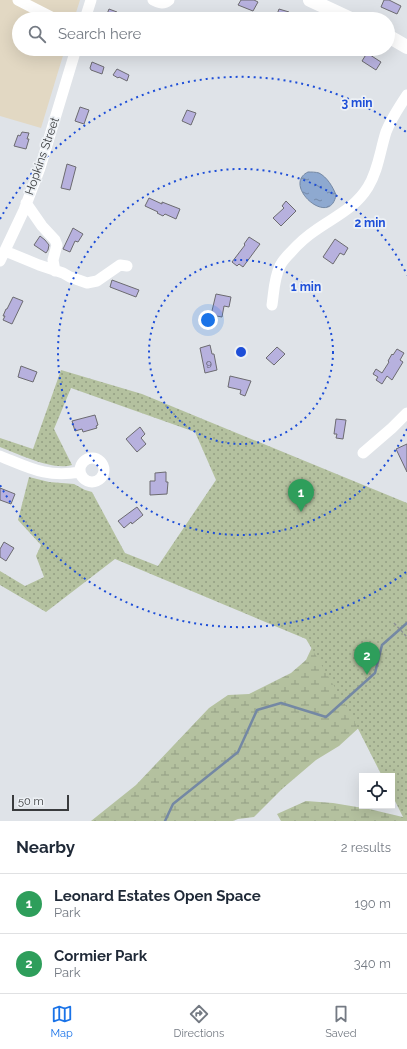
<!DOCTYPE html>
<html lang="en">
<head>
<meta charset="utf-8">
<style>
	:root { --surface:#fff; --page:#f6f6f7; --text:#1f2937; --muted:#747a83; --line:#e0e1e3; --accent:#1a73e8 }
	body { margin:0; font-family:Raleway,sans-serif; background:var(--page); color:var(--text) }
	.controls { position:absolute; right:12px; bottom:12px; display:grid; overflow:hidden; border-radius:0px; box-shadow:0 4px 16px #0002 }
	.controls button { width:36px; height:36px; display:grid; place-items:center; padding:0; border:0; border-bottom:1px solid var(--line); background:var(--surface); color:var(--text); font:20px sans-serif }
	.scale { position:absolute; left:12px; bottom:10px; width:57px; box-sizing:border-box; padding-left:4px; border:2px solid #393b3d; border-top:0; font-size:11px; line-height:14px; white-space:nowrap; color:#393b3d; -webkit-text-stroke:3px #edf1f5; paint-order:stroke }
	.you { position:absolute; left:208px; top:320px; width:14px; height:14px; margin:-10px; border:3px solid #fff; border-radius:50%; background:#1a73e8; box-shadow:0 0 0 6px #1a73e833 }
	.badge { display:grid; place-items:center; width:26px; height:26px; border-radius:50%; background:var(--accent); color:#fff; font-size:13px; font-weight:700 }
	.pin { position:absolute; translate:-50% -33px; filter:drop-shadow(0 1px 2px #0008) }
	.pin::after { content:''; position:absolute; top:21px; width:14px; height:12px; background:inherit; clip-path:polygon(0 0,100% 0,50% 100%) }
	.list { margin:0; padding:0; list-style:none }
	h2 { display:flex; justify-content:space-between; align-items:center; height:52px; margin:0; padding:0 16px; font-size:17px }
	h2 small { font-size:13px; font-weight:400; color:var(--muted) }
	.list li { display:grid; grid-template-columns:26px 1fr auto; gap:12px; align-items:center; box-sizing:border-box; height:60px; padding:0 16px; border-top:1px solid var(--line) }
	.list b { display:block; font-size:15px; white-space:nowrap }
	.list p { margin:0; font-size:13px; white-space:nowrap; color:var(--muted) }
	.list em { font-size:13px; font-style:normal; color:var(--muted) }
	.icon { flex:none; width:22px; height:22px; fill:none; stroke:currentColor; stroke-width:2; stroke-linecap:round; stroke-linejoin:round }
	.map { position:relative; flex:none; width:407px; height:821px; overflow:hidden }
	.search { position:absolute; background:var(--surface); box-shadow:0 4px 16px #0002; left:12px; right:12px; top:12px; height:44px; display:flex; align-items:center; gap:10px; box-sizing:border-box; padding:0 14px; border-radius:22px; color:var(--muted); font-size:15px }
	.sheet { height:172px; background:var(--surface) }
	nav { display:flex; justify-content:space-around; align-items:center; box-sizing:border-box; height:56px; border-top:1px solid var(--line); background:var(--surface); font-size:11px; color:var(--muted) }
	nav a { display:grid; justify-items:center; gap:2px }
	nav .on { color:var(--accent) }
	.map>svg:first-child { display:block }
	.education { fill:#e2d8c3 }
	.wetland { fill:url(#wetland-marsh) }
	.park { fill:url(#park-dots) }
	.water { fill:url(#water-ripples); stroke:#7488a4 }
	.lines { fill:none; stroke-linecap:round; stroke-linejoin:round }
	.stream { stroke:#7488a4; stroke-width:2.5 }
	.building { fill:#b7b1de; stroke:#6c6b70 }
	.path { stroke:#8d9094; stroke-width:1.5; stroke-dasharray:3 2; stroke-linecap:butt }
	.minor { stroke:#fff; stroke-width:11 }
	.major { stroke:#fff; stroke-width:14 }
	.ring { fill:none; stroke:#1d4ed8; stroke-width:2; stroke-dasharray:2 4 }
	.labels { text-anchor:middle; stroke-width:3.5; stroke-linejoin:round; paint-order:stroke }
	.number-label { font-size:10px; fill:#585865 }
	.street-label { font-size:12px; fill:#393b3d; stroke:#edf1f5 }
	.centre { fill:#1d4ed8; stroke:#edf1f5; stroke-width:2 }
	.ring-label { font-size:12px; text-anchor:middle; font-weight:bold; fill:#1d4ed8; stroke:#edf1f5; stroke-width:3.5; stroke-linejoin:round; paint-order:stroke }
</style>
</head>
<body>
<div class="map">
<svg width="407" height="821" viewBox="0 0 407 821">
	<defs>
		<pattern id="wetland-marsh" width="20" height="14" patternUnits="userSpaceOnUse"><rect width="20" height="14" fill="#b4c19f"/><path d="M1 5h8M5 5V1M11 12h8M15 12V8" fill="none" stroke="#939e83"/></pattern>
		<pattern id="park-dots" width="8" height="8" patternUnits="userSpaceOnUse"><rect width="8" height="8" fill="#b4c19f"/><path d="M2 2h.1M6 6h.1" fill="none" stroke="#939e83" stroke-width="1.8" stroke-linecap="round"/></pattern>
		<pattern id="water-ripples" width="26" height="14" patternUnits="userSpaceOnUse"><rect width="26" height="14" fill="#8ea9d0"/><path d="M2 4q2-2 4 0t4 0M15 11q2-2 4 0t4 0" fill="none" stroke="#758baa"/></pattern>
	</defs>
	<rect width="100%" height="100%" fill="#dfe3e8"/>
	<path class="education" d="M0,0H80L74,19H19V49H65L41,128L0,116Z"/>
	<path class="wetland" d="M313,645L375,713L339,746L316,760L282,789L254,817L238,819L233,821H91L136,785L209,708L228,695L249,694L291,673L306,660Z
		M306,801L333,803L369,809L407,818V821H281L277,814Z"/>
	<path class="park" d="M61,370L142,394L407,503V821H405L392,795V776H382L349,711L306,639L115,559L46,612L0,585V571L25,586L44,577L36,556L41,545L18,520L29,477L49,482L74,484L85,490L92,492L125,553L158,566L216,480L195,432L71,388L54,429L72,465C53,471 18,454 0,447V438L33,449Z"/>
	<path class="water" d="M308,172C311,172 316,172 319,173C327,177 333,187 336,195C330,229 281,185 308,172Z"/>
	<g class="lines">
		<path class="stream" d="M165,821L173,804L238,752L257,710L281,703L326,717L375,673L382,645L407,623"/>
	</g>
	<path class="building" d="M241,0H254L258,2L253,11L238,5Z
		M384,0H389L401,6L397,14L381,7Z
		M109,9L117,12L115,19H105Z
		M279,9L289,12L287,19H282L276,17Z
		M367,53L381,62L376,70L362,61Z
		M92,62L104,67L102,74L91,70L90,68Z
		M117,69L129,75L127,81L119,77L118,78L113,75Z
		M80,107L89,110L84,124L75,121Z
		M187,110L196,113L191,125L182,121Z
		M22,132L29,133L27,139H29L26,149L14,146L18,135L20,136Z
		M67,164L76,167L70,190L61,188Z
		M149,198L162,204V202L180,209L176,219L165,214L163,216L157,213L158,212L145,206Z
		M286,201L296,211L281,226L273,218L284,208L282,206Z
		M73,228L83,234L78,242L75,241L70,252L63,249Z
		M40,236L45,240L49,245L48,250L46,253L34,245Z
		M249,237L260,244L243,267L239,264L237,266L232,262L245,245L244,244Z
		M335,239L348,248L344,255L340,253L333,264L323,257Z
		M112,280L139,290L136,297L110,287Z
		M216,294L231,297L229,307L224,306L222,317L211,315Z
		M13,297L23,301L12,324L3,320L5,316H3L6,309H7Z
		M210,345L212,354H214L217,370L205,373L200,348Z
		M277,347L285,354L274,365L266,358Z
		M397,349L404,353L400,360L403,362L392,380L387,376L382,384L376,380L378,377L373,374L376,369L382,373L389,362L388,361L392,354L393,355Z
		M21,366L37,372L33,382L18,377Z
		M230,376L251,381L245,396L240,394L241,390L228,387Z
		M95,415L98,425L96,426L97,428L83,432L82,429L75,431L72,421Z
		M336,419L346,420L343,439L336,438L337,434H334Z
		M140,427L145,434L141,438L146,444L137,452L126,439Z
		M407,444V472L396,449Z
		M166,472V482H168L167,494L150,495V481H155V473Z
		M0,488L15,494L11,504L0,500Z
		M137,507L143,515L132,524L131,522L124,528L118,521Z
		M4,542L14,548L6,561L0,557V549Z"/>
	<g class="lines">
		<path class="path" d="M394,623L407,637"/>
		<path class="minor" d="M18,0L55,19
			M153,0C160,3 163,5 169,0
			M85,19L91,0
			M26,203L42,226L55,240L57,245L53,260L55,271
			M5,251L39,265L63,273L70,277L87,283L97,281L120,265L127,266
			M0,261L24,210L40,168L76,49
			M272,305C274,292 274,278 280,266C282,261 287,256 291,252C299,243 307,236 316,230C336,216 355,208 368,187C378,171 380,151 386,132C391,119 399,107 407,95
			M363,453L392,428L407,413
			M0,456C30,468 47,478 80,472
			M80 470a12 12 0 1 1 24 0a12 12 0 1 1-24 0Z"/>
		<path class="major" d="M310,0L351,19
			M388,36L407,47"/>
	</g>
	<g class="ring">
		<circle cx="241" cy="352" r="92"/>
		<path d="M407 429A183 183 0 1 1 407 275"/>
		<path d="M406 572A275 275 0 0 1 0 485M0 219A275 275 0 0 1 406 132"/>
	</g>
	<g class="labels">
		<g class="number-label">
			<text x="209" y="366">9</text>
		</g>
		<g class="street-label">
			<text transform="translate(42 156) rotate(-71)" y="4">Hopkins Street</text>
		</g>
	</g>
	<circle cx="241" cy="352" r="6" class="centre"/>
	<g class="ring-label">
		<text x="357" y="107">3 min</text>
		<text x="370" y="227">2 min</text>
		<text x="306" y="291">1 min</text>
	</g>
</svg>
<div class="controls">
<button><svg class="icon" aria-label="locate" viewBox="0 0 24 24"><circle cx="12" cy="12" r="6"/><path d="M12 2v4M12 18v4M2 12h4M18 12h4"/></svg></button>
</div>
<div class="scale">50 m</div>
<div class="you"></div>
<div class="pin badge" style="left:301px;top:512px;background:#2e9e5b">1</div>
<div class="pin badge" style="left:367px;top:675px;background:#2e9e5b">2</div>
<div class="search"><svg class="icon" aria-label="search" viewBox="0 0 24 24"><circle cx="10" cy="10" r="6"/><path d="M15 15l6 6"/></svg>Search here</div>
</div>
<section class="sheet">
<h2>Nearby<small>2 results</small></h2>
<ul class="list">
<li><span class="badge" style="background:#2e9e5b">1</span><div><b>Leonard Estates Open Space</b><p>Park</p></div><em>190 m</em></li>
<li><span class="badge" style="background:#2e9e5b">2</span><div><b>Cormier Park</b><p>Park</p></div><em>340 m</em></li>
</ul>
</section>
<nav>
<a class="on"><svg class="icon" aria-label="map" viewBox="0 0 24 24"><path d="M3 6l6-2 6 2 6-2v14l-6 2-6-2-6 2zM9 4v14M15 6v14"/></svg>Map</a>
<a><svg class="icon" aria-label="directions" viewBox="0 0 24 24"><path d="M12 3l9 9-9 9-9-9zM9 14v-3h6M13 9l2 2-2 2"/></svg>Directions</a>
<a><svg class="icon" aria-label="saved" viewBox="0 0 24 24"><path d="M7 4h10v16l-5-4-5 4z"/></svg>Saved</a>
</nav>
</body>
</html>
